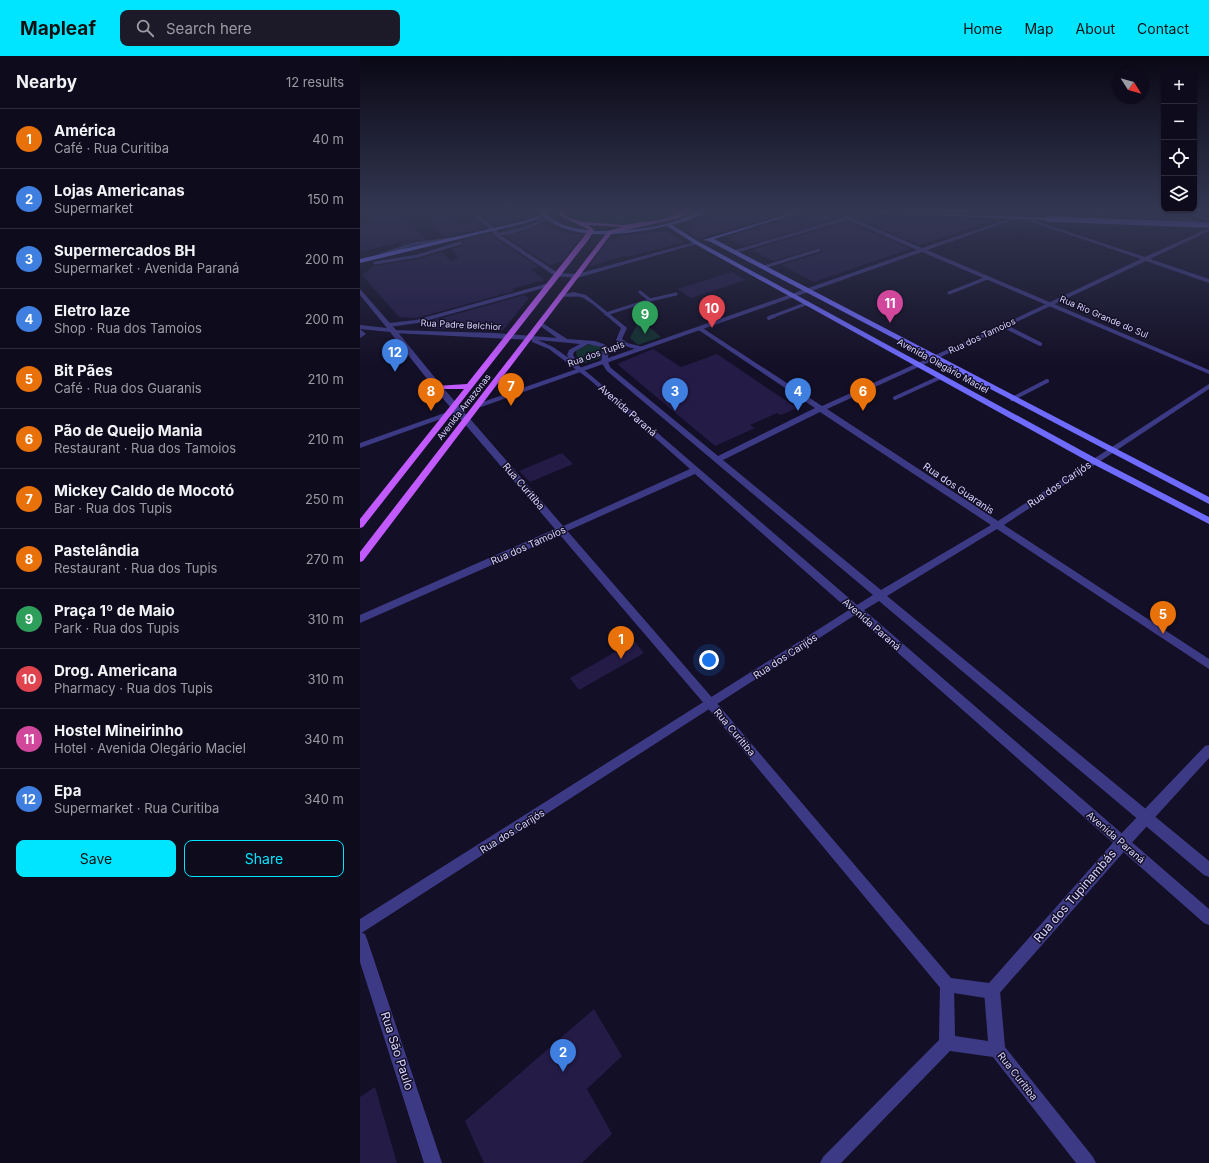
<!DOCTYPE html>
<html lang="en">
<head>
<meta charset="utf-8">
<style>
	:root { --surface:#0e0b1c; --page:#1c1929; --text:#f1f3f6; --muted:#9b9ba3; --line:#2e2b3b; --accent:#00e5ff }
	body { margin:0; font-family:Inter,sans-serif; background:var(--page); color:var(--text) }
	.controls { position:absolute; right:12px; top:12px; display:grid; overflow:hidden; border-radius:8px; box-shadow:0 1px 3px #0004 }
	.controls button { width:36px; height:36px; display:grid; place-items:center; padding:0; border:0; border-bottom:1px solid var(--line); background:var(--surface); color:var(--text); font:20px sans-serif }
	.compass { position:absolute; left:753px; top:12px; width:36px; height:36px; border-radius:50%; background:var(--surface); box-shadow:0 1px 3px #0004; rotate:127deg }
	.you { position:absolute; left:349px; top:604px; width:14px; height:14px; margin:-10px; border:3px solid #fff; border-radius:50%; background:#1a73e8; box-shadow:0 0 0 6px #1a73e833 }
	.badge { display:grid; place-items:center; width:26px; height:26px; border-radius:50%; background:var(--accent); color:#fff; font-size:13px; font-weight:700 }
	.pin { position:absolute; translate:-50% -33px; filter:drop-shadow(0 1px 2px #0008) }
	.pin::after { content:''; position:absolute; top:21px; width:14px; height:12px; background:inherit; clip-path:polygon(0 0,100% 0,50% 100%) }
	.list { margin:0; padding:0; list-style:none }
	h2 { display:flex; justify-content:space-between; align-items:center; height:52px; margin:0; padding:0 16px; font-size:17px }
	h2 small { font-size:13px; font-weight:400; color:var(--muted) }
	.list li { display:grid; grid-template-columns:26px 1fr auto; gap:12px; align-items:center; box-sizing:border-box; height:60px; padding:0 16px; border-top:1px solid var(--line) }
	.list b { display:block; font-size:15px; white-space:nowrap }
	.list p { margin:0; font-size:13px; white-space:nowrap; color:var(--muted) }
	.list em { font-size:13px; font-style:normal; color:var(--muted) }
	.actions { display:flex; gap:8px; padding:12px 16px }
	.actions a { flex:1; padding:9px 0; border:1px solid var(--accent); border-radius:8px; text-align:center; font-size:14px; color:var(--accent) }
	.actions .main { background:var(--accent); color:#111 }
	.icon { flex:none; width:22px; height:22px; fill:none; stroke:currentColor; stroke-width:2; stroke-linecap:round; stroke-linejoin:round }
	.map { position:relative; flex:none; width:849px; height:1107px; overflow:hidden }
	header { display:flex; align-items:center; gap:24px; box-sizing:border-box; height:56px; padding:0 20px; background:var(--accent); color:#111 }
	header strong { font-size:19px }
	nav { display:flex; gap:22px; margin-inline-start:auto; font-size:14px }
	.search { width:280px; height:36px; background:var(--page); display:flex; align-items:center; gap:10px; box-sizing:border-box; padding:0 14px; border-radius:8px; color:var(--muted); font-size:15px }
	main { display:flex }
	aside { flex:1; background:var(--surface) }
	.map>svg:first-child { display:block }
	.green { fill:#12302f }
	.building { fill:#241b47 }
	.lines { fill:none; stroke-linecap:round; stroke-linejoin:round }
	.path { stroke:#2fb8b0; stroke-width:1.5; stroke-dasharray:1 1.5; stroke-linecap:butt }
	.service-far1 { stroke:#3d3a85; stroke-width:3 }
	.service { stroke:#3d3a85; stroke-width:4 }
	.pedestrian { fill:#3d3a85; fill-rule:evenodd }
	.minor { fill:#3d3a85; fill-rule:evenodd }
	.tertiary { fill:#3d3a85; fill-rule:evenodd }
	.secondary { fill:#6f6bff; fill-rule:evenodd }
	.primary { fill:#c25bff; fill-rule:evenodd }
	.secondary-bridge { stroke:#6f6bff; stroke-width:5.5 }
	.labels { text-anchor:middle; stroke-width:3; stroke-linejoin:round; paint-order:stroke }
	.far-street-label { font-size:9px; fill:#d9d4ff; stroke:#130f26 }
	.street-label { font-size:10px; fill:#d9d4ff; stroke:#130f26 }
	.near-street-label { font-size:12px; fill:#d9d4ff; stroke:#130f26 }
</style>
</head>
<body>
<header>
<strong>Mapleaf</strong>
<div class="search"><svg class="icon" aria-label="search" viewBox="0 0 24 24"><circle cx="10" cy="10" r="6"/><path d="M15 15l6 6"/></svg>Search here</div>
<nav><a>Home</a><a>Map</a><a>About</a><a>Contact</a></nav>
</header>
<main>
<aside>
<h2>Nearby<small>12 results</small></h2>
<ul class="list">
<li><span class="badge" style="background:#e8710a">1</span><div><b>América</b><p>Café · Rua Curitiba</p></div><em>40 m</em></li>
<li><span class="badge" style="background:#3f7fe0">2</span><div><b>Lojas Americanas</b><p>Supermarket</p></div><em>150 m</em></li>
<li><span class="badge" style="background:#3f7fe0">3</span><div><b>Supermercados BH</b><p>Supermarket · Avenida Paraná</p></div><em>200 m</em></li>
<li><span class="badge" style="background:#3f7fe0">4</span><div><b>Eletro Iaze</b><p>Shop · Rua dos Tamoios</p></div><em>200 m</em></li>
<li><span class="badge" style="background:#e8710a">5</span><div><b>Bit Pães</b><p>Café · Rua dos Guaranis</p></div><em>210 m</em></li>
<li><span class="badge" style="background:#e8710a">6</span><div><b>Pão de Queijo Mania</b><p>Restaurant · Rua dos Tamoios</p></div><em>210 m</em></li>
<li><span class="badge" style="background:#e8710a">7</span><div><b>Mickey Caldo de Mocotó</b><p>Bar · Rua dos Tupis</p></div><em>250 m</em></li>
<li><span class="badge" style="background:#e8710a">8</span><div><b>Pastelândia</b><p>Restaurant · Rua dos Tupis</p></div><em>270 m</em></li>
<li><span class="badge" style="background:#2e9e5b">9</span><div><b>Praça 1º de Maio</b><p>Park · Rua dos Tupis</p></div><em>310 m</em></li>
<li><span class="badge" style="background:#e0444e">10</span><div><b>Drog. Americana</b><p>Pharmacy · Rua dos Tupis</p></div><em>310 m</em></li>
<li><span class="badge" style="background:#d1479c">11</span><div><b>Hostel Mineirinho</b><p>Hotel · Avenida Olegário Maciel</p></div><em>340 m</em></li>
<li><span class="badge" style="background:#3f7fe0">12</span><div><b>Epa</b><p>Supermarket · Rua Curitiba</p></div><em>340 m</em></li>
</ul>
<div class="actions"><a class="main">Save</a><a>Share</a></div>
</aside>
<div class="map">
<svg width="849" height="1107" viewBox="0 0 849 1107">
	<rect width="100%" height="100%" fill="#130f26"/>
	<path class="green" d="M201,155H324C296,169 226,177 201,155Z
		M280,263L301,281L278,289L270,282Z
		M232,288L241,291L243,295L241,302L222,308L217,302L216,295L227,289Z"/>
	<path class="building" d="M5,155H35L67,183L52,185L38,190L44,185L0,196V169L17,165Z
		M63,155H80L99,169L116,164L126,172L83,181Z
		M120,155H162L172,161L134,170L125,162L130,161Z
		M374,155H403L426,157L337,183L330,178L334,166Z
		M456,157L467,160L482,161L384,190L365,181L431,161L434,164Z
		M494,161L628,165V167L560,189Z
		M487,165L550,193L454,226L421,209L460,197L462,194L460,191L413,205L392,194Z
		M183,168L206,177L223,178L202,206L198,207L189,209L145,180L162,176Z
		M306,175L324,186L267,201L264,200L228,211L248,184L254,185L260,180Z
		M131,177L137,183L179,211L170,213L185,224L152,233L155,235L56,262L39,261L2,219L13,210L58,203L81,196L92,206L98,201L92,193L102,189L103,186L101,184Z
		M372,216L386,224L331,242L317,233Z
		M164,239L169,242L143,274L138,275L64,272L71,265Z
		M293,293L321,311L357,298L437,352L421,359L417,357L390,369L395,372L355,390L257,308Z
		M202,397L213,408L170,426L159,415Z
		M274,585L284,597L219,634L210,622Z
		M234,953L262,1000L227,1033L252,1078L222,1107H124L105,1065Z
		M15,1031L37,1107H0V1041Z"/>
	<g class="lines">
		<path class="path" d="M247,155L249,162
			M258,162L273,155"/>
		<path class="service-far1" d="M374,196L488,162
			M12,202L53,188L97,182
			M15,207L58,200L100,187
			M404,211L459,194
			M589,237L627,222
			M290,244L316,238
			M246,258L290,244L280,236
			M411,261L448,247"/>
		<path class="service" d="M409,262L414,260
			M644,270L680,288
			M535,342L581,321
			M652,343L687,325"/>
		<path class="pedestrian" d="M184,162L188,163C179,170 144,183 134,178L167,170Z"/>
		<path class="minor" d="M643,155H650L653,157L651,158Z
			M679,155L829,162L838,167L831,170L829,169L832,167L828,164L682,157L667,159L665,158Z
			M820,155H827L849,162V165Z
			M663,161L785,201L849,172V175L790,203L849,223V227L786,205L646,271L467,353L638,465L849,328V333L644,469L849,603V613L637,473L527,540L849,805V821L844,819L519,545L504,554L849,853V869L844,867L495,559L0,878V863L489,554L335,418L205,476H199L198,474L199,472L330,413L230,324L189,293L172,286V284L34,277L31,275L32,274L135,277L197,282L179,269V267L181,266L207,283L235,285L246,289C251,297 245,304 251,312L358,400L455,352L337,273V271H341L462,350L642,269L781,203L663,163ZM178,284L220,288L209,294L207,299L209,302L193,291ZM228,288L241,291L243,294L241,306L247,315L513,539L497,549L234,322L218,309L219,308L213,299L214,296ZM460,356L631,469L521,534L363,404Z
			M189,227L191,228V230L58,267L29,271L26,269L29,267L56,264Z
			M214,236L226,239L266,271L267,272L262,283L267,287L283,291V293C275,294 262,290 256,284L261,272C252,265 230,244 221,241C214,239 205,243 199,239Z
			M0,273L6,278L0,282Z
			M96,353H99L103,355L0,392V387Z
			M587,922L592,924L594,929L595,980L628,985L624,935L627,930L632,927L637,930L640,935L645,991L733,1101L736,1107H716L633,1001L590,995L481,1107H460L463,1101L579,984L580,929L582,924Z"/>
		<path class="tertiary" d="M107,155H112L130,168L142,180L198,217L217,218L335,186L340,187L217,222L195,220L138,182L126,170Z
			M487,155H491L488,160L562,192L658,160V162L567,194L849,314V318L562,196L121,351L114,349L557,194L483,162Z
			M0,233L36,274L85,334L355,645L591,922L629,927L758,781L845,690L849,689V702L768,791L637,940L632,943L587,936L582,934L347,651L200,479L0,567V559L195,473L79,338L30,276L0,273V269L27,272L0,239Z
			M0,876L5,878L7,883L82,1107H64L0,906Z"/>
		<path class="secondary" d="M178,155C186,155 189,162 196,165C207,172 224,174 237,175C262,175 287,173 310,167C323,163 336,155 348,155L332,163L312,169L339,186L737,403L849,461V468L731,407L335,188L307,170C271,178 215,187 184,161L166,167L0,207V203L164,165L182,159Z
			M438,155H445L354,183L849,441V448L349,185L343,184Z
			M494,155L688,162L690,163L688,164L496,156Z"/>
		<path class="primary" d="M194,155H199L209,162L224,166L262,169L300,164L326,155H332L319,162L302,166L252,177L3,505L0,506V496L248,175L263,171L228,169L234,174L229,183L3,471L0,472V463L104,333H78L76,332V330L107,328L229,174C218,167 204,164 194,155Z"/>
		<path class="secondary-bridge" d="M688,163L849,169"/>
	</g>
	<linearGradient id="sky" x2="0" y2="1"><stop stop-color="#0a0815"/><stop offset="0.5" stop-color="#333752"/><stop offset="1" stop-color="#333752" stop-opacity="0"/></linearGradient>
	<rect width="849" height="310" fill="url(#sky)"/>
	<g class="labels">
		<g class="far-street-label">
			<text transform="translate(744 261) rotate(23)" y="3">Rua Rio Grande do Sul</text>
			<text transform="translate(101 269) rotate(3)" y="3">Rua Padre Belchior</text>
			<text transform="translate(622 280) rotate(-25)" y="3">Rua dos Tamoios</text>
			<text transform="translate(236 298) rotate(-20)" y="3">Rua dos Tupis</text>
			<text transform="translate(583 310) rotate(29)" y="3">Avenida Olegário Maciel</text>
			<text transform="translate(104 351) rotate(-52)" y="3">Avenida Amazonas</text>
		</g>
		<g class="street-label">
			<text transform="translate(268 354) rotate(41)" y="4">Avenida Paraná</text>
			<text transform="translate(699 428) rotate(-34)" y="4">Rua dos Carijós</text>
			<text transform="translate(164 430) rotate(49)" y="4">Rua Curitiba</text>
			<text transform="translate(599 432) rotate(34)" y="4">Rua dos Guaranis</text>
			<text transform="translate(168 489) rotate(-24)" y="4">Rua dos Tamoios</text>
			<text transform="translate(512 568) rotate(41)" y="4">Avenida Paraná</text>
			<text transform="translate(425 600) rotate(-33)" y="4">Rua dos Carijós</text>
			<text transform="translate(375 676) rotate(50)" y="4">Rua Curitiba</text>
			<text transform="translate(152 775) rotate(-32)" y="4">Rua dos Carijós</text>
			<text transform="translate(756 781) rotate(41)" y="4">Avenida Paraná</text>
			<text transform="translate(658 1020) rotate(52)" y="4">Rua Curitiba</text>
		</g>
		<g class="near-street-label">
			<text transform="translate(715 840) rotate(-49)" y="4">Rua dos Tupinambás</text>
			<text transform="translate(37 995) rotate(72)" y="4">Rua São Paulo</text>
		</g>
	</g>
</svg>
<div class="controls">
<button>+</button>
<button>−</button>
<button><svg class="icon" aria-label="locate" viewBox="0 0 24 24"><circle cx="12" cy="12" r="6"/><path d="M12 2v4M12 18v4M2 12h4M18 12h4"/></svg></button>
<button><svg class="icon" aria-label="layers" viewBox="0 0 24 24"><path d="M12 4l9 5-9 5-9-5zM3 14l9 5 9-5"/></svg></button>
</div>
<svg class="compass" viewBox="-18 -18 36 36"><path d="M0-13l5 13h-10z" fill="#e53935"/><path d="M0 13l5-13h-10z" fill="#9b9ba3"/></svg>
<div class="you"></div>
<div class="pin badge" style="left:261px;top:603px;background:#e8710a">1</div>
<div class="pin badge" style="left:203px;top:1016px;background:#3f7fe0">2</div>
<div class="pin badge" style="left:315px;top:355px;background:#3f7fe0">3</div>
<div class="pin badge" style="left:438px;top:355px;background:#3f7fe0">4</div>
<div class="pin badge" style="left:803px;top:578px;background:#e8710a">5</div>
<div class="pin badge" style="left:503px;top:355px;background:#e8710a">6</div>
<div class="pin badge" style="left:151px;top:350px;background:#e8710a">7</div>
<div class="pin badge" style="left:71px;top:355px;background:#e8710a">8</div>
<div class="pin badge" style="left:285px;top:278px;background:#2e9e5b">9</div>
<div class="pin badge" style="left:352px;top:272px;background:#e0444e">10</div>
<div class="pin badge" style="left:530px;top:267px;background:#d1479c">11</div>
<div class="pin badge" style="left:35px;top:316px;background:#3f7fe0">12</div>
</div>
</main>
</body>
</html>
